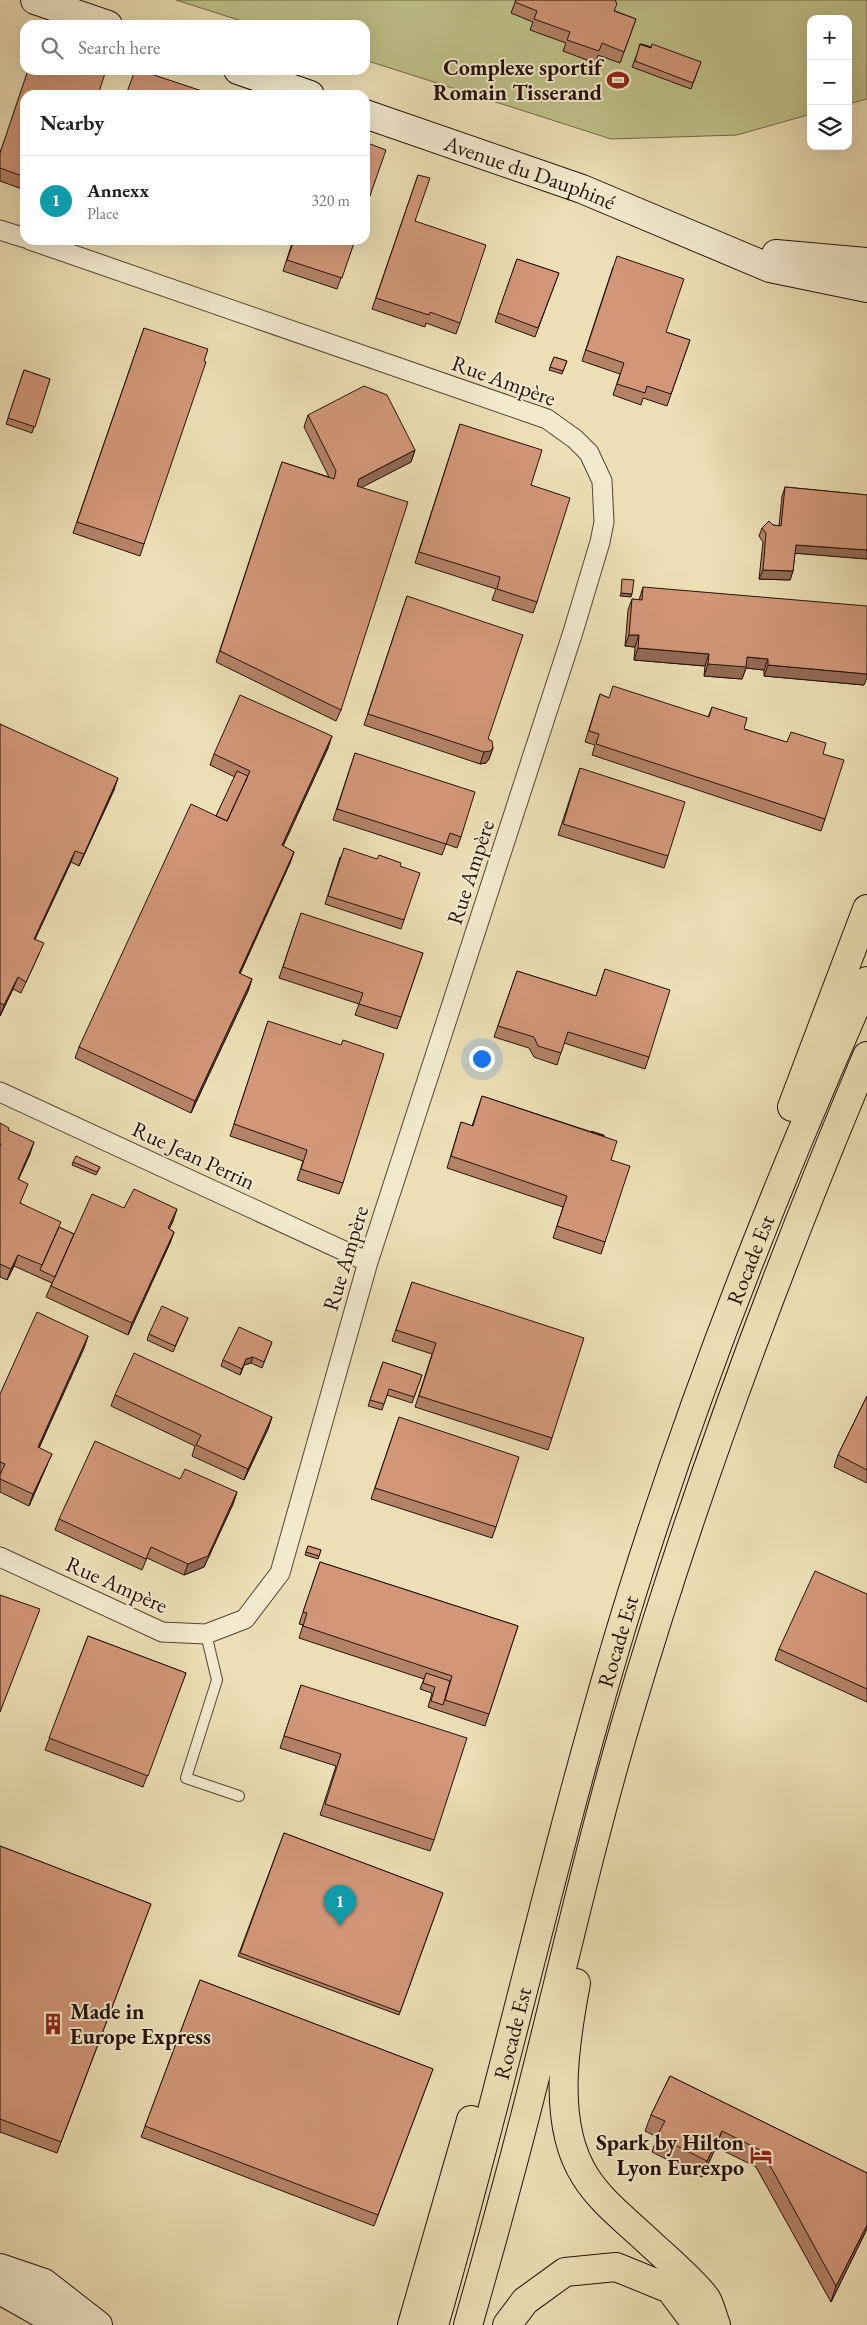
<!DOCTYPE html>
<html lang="en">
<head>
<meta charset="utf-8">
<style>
	:root { --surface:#fff; --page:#f2f2f2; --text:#222; --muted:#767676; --line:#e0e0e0; --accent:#db2777 }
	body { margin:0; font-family:"EB Garamond",serif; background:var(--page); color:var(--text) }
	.controls { position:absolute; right:15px; top:15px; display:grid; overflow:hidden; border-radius:10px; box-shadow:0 5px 20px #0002 }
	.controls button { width:45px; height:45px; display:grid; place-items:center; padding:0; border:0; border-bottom:1px solid var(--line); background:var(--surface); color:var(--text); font:25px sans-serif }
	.you { position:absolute; left:481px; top:1058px; width:18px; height:18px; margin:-12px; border:4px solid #fff; border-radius:50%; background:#1a73e8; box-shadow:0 0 0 8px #1a73e833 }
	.badge { display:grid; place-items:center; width:32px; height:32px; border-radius:50%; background:var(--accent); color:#fff; font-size:16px; font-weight:700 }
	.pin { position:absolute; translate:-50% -41px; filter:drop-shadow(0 1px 2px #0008) }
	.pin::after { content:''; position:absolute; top:26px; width:18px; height:15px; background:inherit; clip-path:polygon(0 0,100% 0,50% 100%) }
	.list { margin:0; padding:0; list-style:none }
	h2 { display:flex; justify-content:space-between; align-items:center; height:65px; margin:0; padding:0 20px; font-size:21px }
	h2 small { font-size:16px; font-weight:400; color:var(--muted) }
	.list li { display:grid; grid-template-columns:32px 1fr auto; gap:15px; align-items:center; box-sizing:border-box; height:90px; padding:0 20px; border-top:1px solid var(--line) }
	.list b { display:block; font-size:19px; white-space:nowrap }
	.list p { margin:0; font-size:16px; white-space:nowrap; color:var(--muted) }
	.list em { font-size:16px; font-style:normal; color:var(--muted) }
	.icon { flex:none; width:28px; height:28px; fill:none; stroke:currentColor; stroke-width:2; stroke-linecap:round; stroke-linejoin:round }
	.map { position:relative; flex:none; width:867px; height:2325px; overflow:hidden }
	.search { position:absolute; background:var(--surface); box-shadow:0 5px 20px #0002; left:20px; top:20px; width:350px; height:55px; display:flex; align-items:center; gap:12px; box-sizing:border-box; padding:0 18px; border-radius:15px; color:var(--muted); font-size:19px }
	.panel { position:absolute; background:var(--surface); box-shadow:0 5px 20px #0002; left:20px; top:90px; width:350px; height:155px; border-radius:15px }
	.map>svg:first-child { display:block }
	.green { fill:#bfc088; stroke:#726848 }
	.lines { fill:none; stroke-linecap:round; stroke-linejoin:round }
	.lane-casing { stroke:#564434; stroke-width:12 }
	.street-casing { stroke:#564434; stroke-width:21 }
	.secondary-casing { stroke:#241109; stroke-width:30 }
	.highway-casing { stroke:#241109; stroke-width:30 }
	.lane { stroke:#f3eacf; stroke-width:10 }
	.street { stroke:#f3eacf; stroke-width:19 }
	.secondary { stroke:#f3eacf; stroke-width:28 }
	.highway { stroke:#ecdfb5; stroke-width:28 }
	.wall { fill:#b48267; stroke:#241109 }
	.shaded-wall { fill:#926a54; stroke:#241109 }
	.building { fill:#d19778; stroke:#241109 }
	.labels { text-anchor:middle; stroke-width:4; stroke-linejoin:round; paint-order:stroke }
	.poi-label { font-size:22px; font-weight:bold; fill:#241109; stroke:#f3eacf; text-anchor:end }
	.street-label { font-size:22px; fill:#241109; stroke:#f3eacf }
</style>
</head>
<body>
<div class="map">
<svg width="867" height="2325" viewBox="0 0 867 2325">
	<rect width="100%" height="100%" fill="#ecdfb5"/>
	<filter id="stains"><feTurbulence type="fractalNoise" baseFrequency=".004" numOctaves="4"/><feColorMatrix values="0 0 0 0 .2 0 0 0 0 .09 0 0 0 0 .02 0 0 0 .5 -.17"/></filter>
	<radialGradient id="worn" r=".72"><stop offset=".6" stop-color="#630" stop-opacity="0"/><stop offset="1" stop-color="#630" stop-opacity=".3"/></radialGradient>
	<path class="green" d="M176,0H867V99L848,104V19H811V114L737,135L611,139L365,60V25H254Z"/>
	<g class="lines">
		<g class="lane-casing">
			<path id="lane" d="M206,1634L217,1680L186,1778L239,1796"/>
		</g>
		<g class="street-casing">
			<path id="street" d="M0,230L25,238
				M0,1092L368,1262
				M0,1557L162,1632L206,1634L245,1619L280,1573L368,1262L573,632L600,542L604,522L602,481L589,453L575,439L547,419L30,240"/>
		</g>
		<g class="secondary-casing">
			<g id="secondary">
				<path d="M35,0L108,25"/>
				<path d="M238,70L310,95"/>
				<path id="s1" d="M365,114L582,189L770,268L867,288"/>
				<path d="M776,254L867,262"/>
				<path d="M0,2268L44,2283L98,2325"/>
				<path d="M0,2290L62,2325"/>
			</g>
		</g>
		<g class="highway-casing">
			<g id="highway">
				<path d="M792,1107L867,909"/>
				<path d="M576,1983C565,2041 551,2123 585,2176C601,2202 628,2222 651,2244C664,2256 699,2286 707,2300C711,2308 713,2317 716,2325"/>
				<path d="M412,2325L471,2120"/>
				<path id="s2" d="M434,2325C498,2104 547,1880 612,1659C680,1427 769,1201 867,981"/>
				<path d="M468,2325C492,2241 515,2158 536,2073C566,1954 593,1834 628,1716C694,1492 776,1272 867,1056"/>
				<path d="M507,2325L525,2301L565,2272L616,2267L670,2289L697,2325"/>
			</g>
		</g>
		<use href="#lane" class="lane"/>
		<use href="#street" class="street"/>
		<use href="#secondary" class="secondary"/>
		<use href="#highway" class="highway"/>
	</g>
	<path class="wall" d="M516,0L615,11L636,19L620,63L598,55L595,63L563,51L566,43L530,30L533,22L511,13Z
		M641,44L701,62L691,89L632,67Z
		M25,95V190L0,181V152Z
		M418,175L415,221L460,323L456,334L426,323L425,327L372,309Z
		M293,240H355L337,289L283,271Z
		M517,259L559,273L535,337L495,322Z
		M613,267L666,332L690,340L667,406L643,398L641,405L613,395L620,374L582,361Z
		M144,328V544L140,556L73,533Z
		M554,357L567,361L562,374L549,370Z
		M24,370L50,379L32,433L6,424Z
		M308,415L415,450L411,462L361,487L341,710L336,721L216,662L282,462L329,477L304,427Z
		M460,424L531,485L537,602L533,613L492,600L496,589L415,563Z
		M785,487L867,495V559L795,553L793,571L790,580L759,579L763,542L759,536L762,528L773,525L779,526L782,496Z
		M643,587L864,685L764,676V670L746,668L742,679L704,676L705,666L634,660L635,647L625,646L628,610L632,599L639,600Z
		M407,596L493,748L489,759L486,763L480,764L364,725Z
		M600,694L609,698L708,717L712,707L744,729L823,754L825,819L821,831L592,755L595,745L585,742Z
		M0,724L114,790L79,866L71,862L35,939L39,954L21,993L13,989L0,1016Z
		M328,748L283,846L294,852L290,863L240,974L252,979L248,991L191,1113L75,1058L79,1047L216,816L235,777L210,765L214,754Z
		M355,753L461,837L457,848L446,844L442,855L333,820Z
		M580,768L668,856L664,868L558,835Z
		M340,857L400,866L404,920L401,929L325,904Z
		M297,925L423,953L397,1029L355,1015L359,1004L279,978Z
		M605,969L649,1057L645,1069L564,1043L557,1065L534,1057L529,1048L494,1037L517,971L596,996Z
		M268,1021L343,1183L339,1194L297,1180L303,1161L230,1136Z
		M482,1096L604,1136L611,1160L605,1242L601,1254L553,1238L563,1207L447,1168L461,1122L472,1126Z
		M0,1123L30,1154L18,1180L20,1203L59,1227L74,1234L124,1208L173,1221L169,1229L174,1232L170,1243L128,1335L46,1297L52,1283L14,1266L7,1280L0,1277Z
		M73,1162L100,1167L96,1175L72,1165Z
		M412,1282L552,1438L548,1450L415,1407L432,1354L392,1341Z
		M188,1318L173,1352L147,1340L149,1334Z
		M88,1336L84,1348L39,1448L47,1465L29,1506L0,1492V1394Z
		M272,1342L262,1368L251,1363L244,1365L240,1375L221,1366L223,1360Z
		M383,1362L422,1375L412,1403L387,1395L382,1410L368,1406Z
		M115,1395L272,1417L268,1429L244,1480L192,1456L195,1446L111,1406Z
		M867,1396V1483L834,1467L838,1455Z
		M399,1417L496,1527L492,1538L371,1499Z
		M180,1479L237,1492L233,1504L204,1567L184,1575L147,1558L142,1570L55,1530L59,1519Z
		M308,1546L321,1550L318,1559L305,1555Z
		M320,1562L518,1626L485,1726L428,1707L432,1693L420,1689L424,1679L299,1638L303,1625L299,1624Z
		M867,1594V1702L775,1660L779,1649Z
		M88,1636L186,1673L143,1787L45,1750Z
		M301,1685L434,1840L430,1851L320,1815L336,1766L280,1748Z
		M284,1833L443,1893L399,2015L238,1956Z
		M0,1846L151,1904L57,2153L0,2132Z
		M200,1980L433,2069L374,2226L141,2137Z
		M670,2076L867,2173V2229L831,2302L756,2167L716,2147L702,2177L652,2152L657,2137L645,2131L651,2115Z"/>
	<path class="shaded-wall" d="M415,450L411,462L355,491L359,479Z
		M796,545L867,550V559L792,553Z
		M763,570L793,571L790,580L759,579Z
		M621,593L632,594L631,597L620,596Z
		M629,635H639L635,647L625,646Z
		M638,648L709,654L705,666L634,660Z
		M747,657L768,659L764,670L746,668L742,679L704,676L708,664Z
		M768,665L867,674V678L864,685L764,676Z
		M332,736L328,748L278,857L282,845Z
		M493,748L489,759L486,763L480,764L484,752Z
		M118,778L114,790L79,866L84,854Z
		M75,851L71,862L30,950L34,939Z
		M294,852L290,863L235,984L239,973Z
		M18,977L13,989L0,1016L4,1005Z
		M252,979L248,991L191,1113L195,1101Z
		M34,1142L30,1154L13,1191L18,1179Z
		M177,1209L173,1221L164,1240L168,1228Z
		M174,1232L170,1243L128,1335L132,1323Z
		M18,1255L14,1266L7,1280L11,1269Z
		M88,1336L84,1348L34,1459L38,1447Z
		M253,1357L251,1363L244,1365L240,1375L246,1359Z
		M272,1417L268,1429L244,1480L248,1469Z
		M52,1454L47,1465L29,1506L33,1494Z
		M237,1492L233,1504L204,1567L184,1575L188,1564Z
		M722,2131L716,2147L702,2177L707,2161Z
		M867,2225V2229L831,2302L836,2286Z"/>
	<path class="building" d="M516,0H615L617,4L614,11L636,19L624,52L602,43L599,51L567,40L570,32L534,19L537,11L515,2Z
		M640,44L651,48L652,44L701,62L693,83L635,61Z
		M640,44L639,47L641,44L651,47V48Z
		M28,70H106L98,95H25V177L0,168V153Z
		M135,70H139L214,95H126Z
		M365,142L386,150L365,210Z
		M418,175L430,178L415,221L486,245L460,323L430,312L429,315L376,298Z
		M294,240H355L342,278L287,260Z
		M617,256L684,279L666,332L690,340L671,394L647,386L645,393L617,384L624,363L586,350Z
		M517,259L559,273L538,328L498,313Z
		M144,328L208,349L204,361L206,362L144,544L77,522Z
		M554,357L567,361L563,371L550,367Z
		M24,370L50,379L35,427L8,418Z
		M364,386L387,395L415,450L359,479L357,486L408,502L341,710L220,651L282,462L334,479L336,471L308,415Z
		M460,424L542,450L531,485L570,498L537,602L497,589L500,577L419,552Z
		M785,487L867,495V550L796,545L793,571L763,570L766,533L762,528L769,521L773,525L781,526Z
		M622,579L634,580L632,594L621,593Z
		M643,587L867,606V674L768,665V659L747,657L746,667L708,664L709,654L638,648L639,635H629L632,599L642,600Z
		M407,596L523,635L488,739L492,741L493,748L490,751L484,752L368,714Z
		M613,686L709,717L712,707L747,718L744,729L787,742L791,732L826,743L823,754L844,760L825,819L596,744L599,734L589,731L600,694L609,698Z
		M240,695L332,736L282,845L294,852L239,973L252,979L195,1101L79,1047L191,804L227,821L250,771L214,754Z
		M0,724L118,778L84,854L75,851L34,939L44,943L26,982L18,977L4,1005L0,1003Z
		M355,753L475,792L461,837L450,833L446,844L337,809Z
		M580,768L685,802L668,856L563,824Z
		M237,771L248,776L227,821L216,816Z
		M344,848L377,859L379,855L401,863L400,866L420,873L404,920L328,896Z
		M301,913L423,953L401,1017L359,1004L363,993L283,967Z
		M605,969L670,990L649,1057L568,1032L561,1053L538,1046L534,1037L498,1026L517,971L596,996Z
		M268,1021L341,1045L343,1040L384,1054L343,1183L301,1169L307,1150L234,1124Z
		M482,1096L617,1141L611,1160L630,1166L605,1242L557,1226L567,1196L451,1156L461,1122L473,1126Z
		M0,1123L9,1128L8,1130L34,1142L18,1179L28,1184L20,1203L61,1222L42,1265L18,1255L11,1269L0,1264V1146L1,1144H0Z
		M591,1131L604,1135V1136L591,1132Z
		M76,1156L100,1167L97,1172L73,1162Z
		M134,1189L177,1209L168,1228L174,1232L132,1323L51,1286L92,1194L124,1208Z
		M59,1227L74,1234L55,1277L40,1270Z
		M412,1282L584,1338L552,1438L419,1396L436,1343L396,1330Z
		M162,1306L188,1318L175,1346L149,1334Z
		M37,1312L88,1336L38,1447L52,1454L33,1494L0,1479V1475L5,1464L0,1462V1394Z
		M239,1327L272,1342L264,1362L253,1357L246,1359L242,1369L223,1360Z
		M134,1353L272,1417L248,1469L196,1445L201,1435L115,1395Z
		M383,1362L422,1375L414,1397L389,1389L384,1404L370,1400Z
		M867,1396V1470L838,1455Z
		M399,1417L519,1457L496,1527L375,1488Z
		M95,1441L180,1479L185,1469L237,1492L208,1556L188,1564L151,1547L146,1559L59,1519Z
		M308,1546L321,1550L319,1556L306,1552Z
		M320,1562L518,1626L489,1714L445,1700L452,1676L303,1626L307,1613L303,1612Z
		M815,1571L867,1594V1689L779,1649Z
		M0,1595L40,1609L0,1712Z
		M88,1636L186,1673L148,1776L49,1738Z
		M426,1673L450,1681L443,1705L431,1701L435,1687L423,1683Z
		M301,1685L467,1738L434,1840L325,1804L341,1754L284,1736Z
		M284,1833L443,1893L400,2012L240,1953Z
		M0,1846L151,1904L61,2142L0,2119Z
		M200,1980L433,2069L378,2215L145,2126Z
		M670,2076L867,2173V2225L836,2286L762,2151L722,2131L707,2161L657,2136L665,2121L651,2115Z"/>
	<defs>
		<g id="stadium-bare" transform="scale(1.725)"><path d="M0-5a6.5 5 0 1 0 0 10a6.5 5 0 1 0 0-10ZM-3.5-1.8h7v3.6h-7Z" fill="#8f2418" stroke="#f3eacf" stroke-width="2.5" paint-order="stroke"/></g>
		<g id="building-bare" transform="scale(1.725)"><path d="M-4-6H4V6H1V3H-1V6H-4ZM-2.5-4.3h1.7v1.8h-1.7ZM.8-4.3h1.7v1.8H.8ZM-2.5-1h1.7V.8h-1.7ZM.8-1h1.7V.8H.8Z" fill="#8f2418" stroke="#f3eacf" stroke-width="2.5" paint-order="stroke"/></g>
		<g id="hotel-bare" transform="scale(1.725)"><path d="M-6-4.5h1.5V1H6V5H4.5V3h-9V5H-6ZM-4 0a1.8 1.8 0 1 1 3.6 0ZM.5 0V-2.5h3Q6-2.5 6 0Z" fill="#8f2418" stroke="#f3eacf" stroke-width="2.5" paint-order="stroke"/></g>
	</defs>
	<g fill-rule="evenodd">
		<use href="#stadium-bare" x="618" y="80"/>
		<use href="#building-bare" x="53" y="2024"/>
		<use href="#hotel-bare" x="761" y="2155"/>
	</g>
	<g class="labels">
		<g class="poi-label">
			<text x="602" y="75">Complexe sportif<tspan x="602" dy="25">Romain Tisserand</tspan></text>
			<text x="70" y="2019" text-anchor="start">Made in<tspan x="70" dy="25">Europe Express</tspan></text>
			<text x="744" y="2150">Spark by Hilton<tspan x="744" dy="25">Lyon Eurexpo</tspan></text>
		</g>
		<g class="street-label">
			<text dy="8" stroke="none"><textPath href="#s1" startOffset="175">Avenue du Dauphiné</textPath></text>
			<text transform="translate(504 380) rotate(20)" y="8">Rue Ampère</text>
			<text transform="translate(470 872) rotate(-72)" y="8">Rue Ampère</text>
			<text transform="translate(194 1155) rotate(25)" y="8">Rue Jean Perrin</text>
			<text transform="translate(345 1258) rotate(-73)" y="8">Rue Ampère</text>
			<text dy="8" stroke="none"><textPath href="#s2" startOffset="1112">Rocade Est</textPath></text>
			<text transform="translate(117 1584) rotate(24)" y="8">Rue Ampère</text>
			<text dy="8" stroke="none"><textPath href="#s2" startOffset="708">Rocade Est</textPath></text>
			<text dy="8" stroke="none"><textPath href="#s2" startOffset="302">Rocade Est</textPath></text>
		</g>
	</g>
	<rect width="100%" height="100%" filter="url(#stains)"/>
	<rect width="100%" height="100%" fill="url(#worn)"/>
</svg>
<div class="controls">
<button>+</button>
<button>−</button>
<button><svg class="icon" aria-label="layers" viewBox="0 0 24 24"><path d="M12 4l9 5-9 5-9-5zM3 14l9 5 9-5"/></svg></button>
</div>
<div class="you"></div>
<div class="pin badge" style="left:340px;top:1926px;background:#0f9aa8">1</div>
<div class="search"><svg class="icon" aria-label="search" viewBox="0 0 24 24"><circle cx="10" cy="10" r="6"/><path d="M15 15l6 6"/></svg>Search here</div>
<section class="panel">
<h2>Nearby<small></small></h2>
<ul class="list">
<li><span class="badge" style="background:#0f9aa8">1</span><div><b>Annexx</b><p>Place</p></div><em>320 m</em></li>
</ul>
</section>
</div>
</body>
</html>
